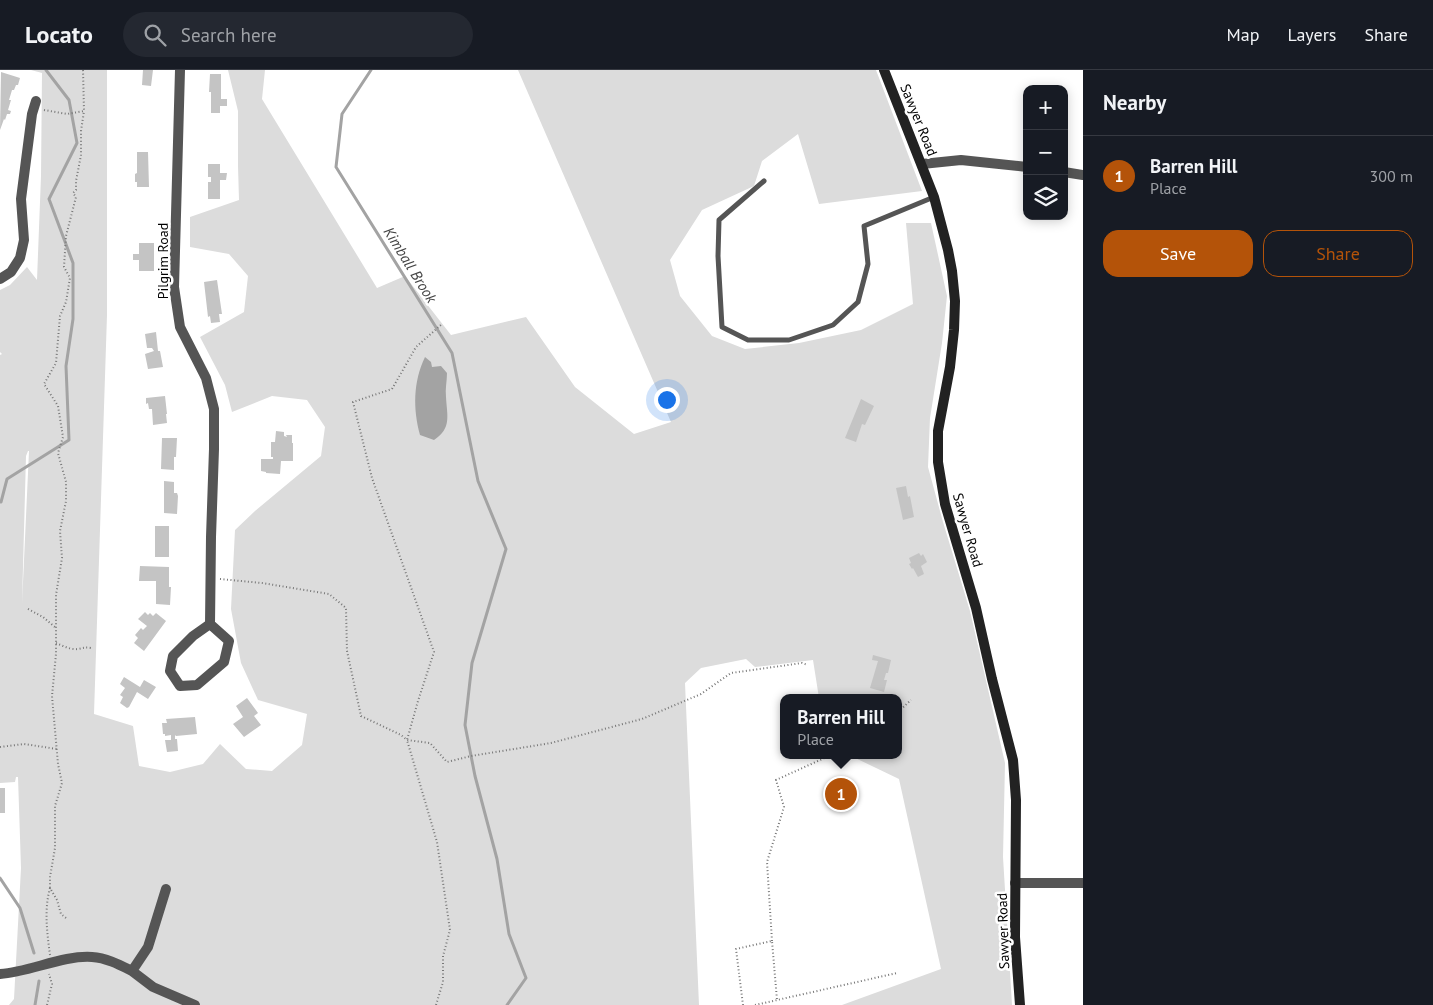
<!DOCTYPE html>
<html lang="en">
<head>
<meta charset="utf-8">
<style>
	:root { --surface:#171b24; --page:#242831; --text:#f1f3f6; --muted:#9ea1a6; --line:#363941; --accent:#b45309 }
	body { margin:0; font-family:"PT Sans",sans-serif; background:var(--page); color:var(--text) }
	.controls { position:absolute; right:15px; top:15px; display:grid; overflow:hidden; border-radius:10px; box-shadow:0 2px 12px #0003 }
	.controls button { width:45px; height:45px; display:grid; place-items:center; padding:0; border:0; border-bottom:1px solid var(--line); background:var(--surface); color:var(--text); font:25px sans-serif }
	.you { position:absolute; left:666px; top:329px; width:18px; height:18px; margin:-12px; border:4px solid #fff; border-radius:50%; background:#1a73e8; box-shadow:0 0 0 8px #1a73e833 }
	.badge { display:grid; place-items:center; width:32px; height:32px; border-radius:50%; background:var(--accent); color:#fff; font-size:16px; font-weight:700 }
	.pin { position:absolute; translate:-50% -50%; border:2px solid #fff; box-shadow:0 1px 5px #0006 }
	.popup { position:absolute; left:780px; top:624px; width:122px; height:65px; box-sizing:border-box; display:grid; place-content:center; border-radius:10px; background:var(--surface); filter:drop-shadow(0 1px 4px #0005); font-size:16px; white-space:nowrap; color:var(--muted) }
	.popup b { font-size:19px; color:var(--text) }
	.popup::after { content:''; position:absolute; left:50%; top:100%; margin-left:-10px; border:10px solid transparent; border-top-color:var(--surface) }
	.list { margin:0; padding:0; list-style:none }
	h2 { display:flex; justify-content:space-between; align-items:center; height:65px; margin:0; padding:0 20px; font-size:21px }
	h2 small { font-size:16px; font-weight:400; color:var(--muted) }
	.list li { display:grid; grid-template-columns:32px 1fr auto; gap:15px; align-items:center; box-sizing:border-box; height:80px; padding:0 20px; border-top:1px solid var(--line) }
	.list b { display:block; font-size:19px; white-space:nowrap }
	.list p { margin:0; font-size:16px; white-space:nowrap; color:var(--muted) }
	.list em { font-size:16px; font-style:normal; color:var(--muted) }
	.actions { display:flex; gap:10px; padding:15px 20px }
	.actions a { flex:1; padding:11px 0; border:1px solid var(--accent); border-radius:15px; text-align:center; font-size:18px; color:var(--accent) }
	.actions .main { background:var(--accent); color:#fff }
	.icon { flex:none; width:28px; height:28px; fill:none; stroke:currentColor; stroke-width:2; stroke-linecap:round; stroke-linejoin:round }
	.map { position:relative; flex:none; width:1083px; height:935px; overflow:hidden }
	header { display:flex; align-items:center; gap:30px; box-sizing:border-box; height:70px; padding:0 25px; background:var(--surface); border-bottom:1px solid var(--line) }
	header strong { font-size:24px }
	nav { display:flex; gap:28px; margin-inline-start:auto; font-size:18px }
	.search { width:350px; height:45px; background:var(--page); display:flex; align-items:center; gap:12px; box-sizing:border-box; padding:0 18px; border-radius:28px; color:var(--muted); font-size:19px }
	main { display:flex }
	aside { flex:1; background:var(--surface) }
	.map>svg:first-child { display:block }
	.green { fill:#dcdcdc; fill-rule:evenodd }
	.water { fill:#a3a3a3 }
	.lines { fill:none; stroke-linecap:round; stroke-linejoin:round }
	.stream { stroke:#a3a3a3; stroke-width:3 }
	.building { fill:#c4c4c4 }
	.path { stroke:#777; stroke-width:2; stroke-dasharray:1 2.5; stroke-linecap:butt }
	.lane { stroke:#555; stroke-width:5 }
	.street { stroke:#555; stroke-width:10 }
	.secondary { stroke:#222; stroke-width:10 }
	.labels { text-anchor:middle; stroke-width:5; stroke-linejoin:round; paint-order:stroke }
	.street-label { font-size:14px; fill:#000; stroke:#fff }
	.water-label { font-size:15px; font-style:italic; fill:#444; stroke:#fff }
</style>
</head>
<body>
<header>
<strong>Locato</strong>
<div class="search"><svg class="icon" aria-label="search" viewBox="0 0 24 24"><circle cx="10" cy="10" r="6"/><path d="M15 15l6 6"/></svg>Search here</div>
<nav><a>Map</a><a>Layers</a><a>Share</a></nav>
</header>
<main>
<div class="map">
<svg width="1083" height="935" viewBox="0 0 1083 935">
	<rect width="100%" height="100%" fill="#fff"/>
	<path class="green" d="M31,0H107V245L94,644L133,656L139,696L170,702L203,694L220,674L246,699L272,701L302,675L307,644L258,630L241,593L231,539L235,460L255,441L321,386L325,357L307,330L272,326L232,342L225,315L200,267L244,242L248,206L229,184L190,177V147L239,130L238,96V41L228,0H265L262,29L377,218L405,206L451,265L526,247L575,317L634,364L671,352L518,0H876L922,121L819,134L798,64L762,91L754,116L702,140L670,190L680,226L712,266L745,279L799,273L861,260L913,234L906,153H931L947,226L942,273L930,348L928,397L943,452L970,541L1005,693L1003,787L1012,935H842L941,899L899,709L849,685H898V628H819L813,590L755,597L746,589L701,598L685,613L699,935H9L14,929L21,798L18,707H16L15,712L0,713V285L2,284L0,282V220L10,215L27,197L37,210L41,106L42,3ZM28,381H29L22,534L26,386Z"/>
	<path class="water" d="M425,287L431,292L432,297L441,296L447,303C447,311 445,319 446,327C447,346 452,358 434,370L420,365C413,339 413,312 425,287Z"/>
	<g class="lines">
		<path class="stream" d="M371,0L342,44L336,97L452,283L478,411L506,479L472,593L465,655L475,706L497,789L509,864L526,908L507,935
			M1,432L7,409L69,370L66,296L73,249V193L49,129L77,73L69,30L46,0
			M0,808L20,838L34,883
			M35,935L39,911"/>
	</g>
	<path class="building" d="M143,0H153L151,16L142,15Z
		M1,2L20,8L18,15H16L14,20H12L9,30H11L8,40L11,41L10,44H7L5,50L4,49L0,60Z
		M210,4H221V29H227V36H220V43H211V22H209Z
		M137,82H148L149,117H137V112H135V104L137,103Z
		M208,94H220V103H227L226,110H220V129H208V112H211V107H208Z
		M139,173H154V201H139V190H133V184H139Z
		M217,210L222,244H219L220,252L211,253L210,246L208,247L204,212Z
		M156,262L158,281H160L163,297L148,299L145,284L154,281L152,278H147L145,264Z
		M165,326L167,344H166L167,353L153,355L152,339H149L148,333L146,334V328Z
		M861,329L874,336L865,355L862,354L856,372L845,368Z
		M276,361L284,362V366L287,367L286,365H292V373H293V391H281L280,404L266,403V402L261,401V389H273V387H271V372H275Z
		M162,368H177L176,387H174V400L161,399Z
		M164,411L174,412V423H177L178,426L177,444L164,443Z
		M906,416L908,427L910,426L914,447L903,450L896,418Z
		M155,456H169V487H155Z
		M919,483L921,486L923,484L927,492L921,496L924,504L918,507L913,498L912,499L909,494L911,493L909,488Z
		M140,496L169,497V517H171L170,535L156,534V511H139Z
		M145,542L148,545L150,543L153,546L156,543L166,551L144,581L134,573L138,568L135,565L141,558L143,560L147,556L138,549Z
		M873,585L891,590L888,603H886L884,610H887L884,622L870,618L878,591L872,590Z
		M124,607L140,617L144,610L156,617L148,629L137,622L129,637L127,638L120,633L123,627L120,625L125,618L120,614Z
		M247,628L258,643L254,646L261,655L244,667L233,654L243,647L236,636Z
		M195,647L197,664L176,666L175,665V669H177L178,681L167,682L165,670H171V665L165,666V664H163L162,653H167L166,649Z
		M0,718H5V743H0Z"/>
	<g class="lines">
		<path class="path" d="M44,40L67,44L84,41L83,0
			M220,509L262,513L329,524L346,538L347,581L361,646L401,665L407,670L430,673L447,692L471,686L551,673L642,649L701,624L731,603L802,593L808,595
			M28,539L43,547L56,558
			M56,573C63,576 71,580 78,579C83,578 86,577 91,578
			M898,642L911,630
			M0,677L24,674L57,679
			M66,848L61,844L57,830L50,818V807L55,778V736L62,713L58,694L52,626L56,584V525L62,488L60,461L66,431V412L58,383L63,367L58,336L44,314L56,293L60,246L66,232L70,208L64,197L66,166L76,127L73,123L76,120V111L81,85V61L84,41
			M772,871L767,792L784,737L776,710L831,685
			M50,885C47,862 44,840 50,818
			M47,935L52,914L49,904
			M436,935L443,912V886L450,860L437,772L407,670L418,631L434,582L372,408L353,332L392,319L416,277L442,254
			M743,935L736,879L772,871L777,930
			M755,935L897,903"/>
		<path class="lane" d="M764,111L719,150L718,186L722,257L748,270H789L833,255L858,232L868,194L864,156L934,127"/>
		<path class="street" d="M180,0L174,217L180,257L206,308L214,339V379L211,467L210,554L229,571L224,592L197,615L180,616L170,601L173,586L193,566L210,554
			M922,94L961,90L1027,97
			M1064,102L1083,105
			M0,209L11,202L20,188L24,170L21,129L32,44L36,31
			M1015,813H1083
			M132,901L153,917L195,935
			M0,904C30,902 63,885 92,887C107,888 120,895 132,901L148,877L166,819"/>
		<path class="secondary" d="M884,0L934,127L948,180L952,201L955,231L954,260L950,297L938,361V392L945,434L976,538L992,609L1013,690L1016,730L1015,867L1020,935"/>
	</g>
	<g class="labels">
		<g class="street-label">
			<text transform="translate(919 50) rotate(68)" y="5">Sawyer Road</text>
			<text transform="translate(163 191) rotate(-90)" y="5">Pilgrim Road</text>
			<text transform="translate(968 460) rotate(74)" y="5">Sawyer Road</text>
			<text transform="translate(1003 861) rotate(-92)" y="5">Sawyer Road</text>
		</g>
		<g class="water-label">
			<text transform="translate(410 195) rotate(58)" y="5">Kimball Brook</text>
		</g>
	</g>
</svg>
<div class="controls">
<button>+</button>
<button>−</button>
<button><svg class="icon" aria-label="layers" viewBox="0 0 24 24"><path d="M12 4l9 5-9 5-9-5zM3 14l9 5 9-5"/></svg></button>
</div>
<div class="you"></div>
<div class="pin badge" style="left:841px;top:724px">1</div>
<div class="popup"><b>Barren Hill</b>Place</div>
</div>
<aside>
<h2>Nearby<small></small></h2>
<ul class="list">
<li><span class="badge">1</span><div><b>Barren Hill</b><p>Place</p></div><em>300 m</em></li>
</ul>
<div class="actions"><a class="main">Save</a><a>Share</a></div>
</aside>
</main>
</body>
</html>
